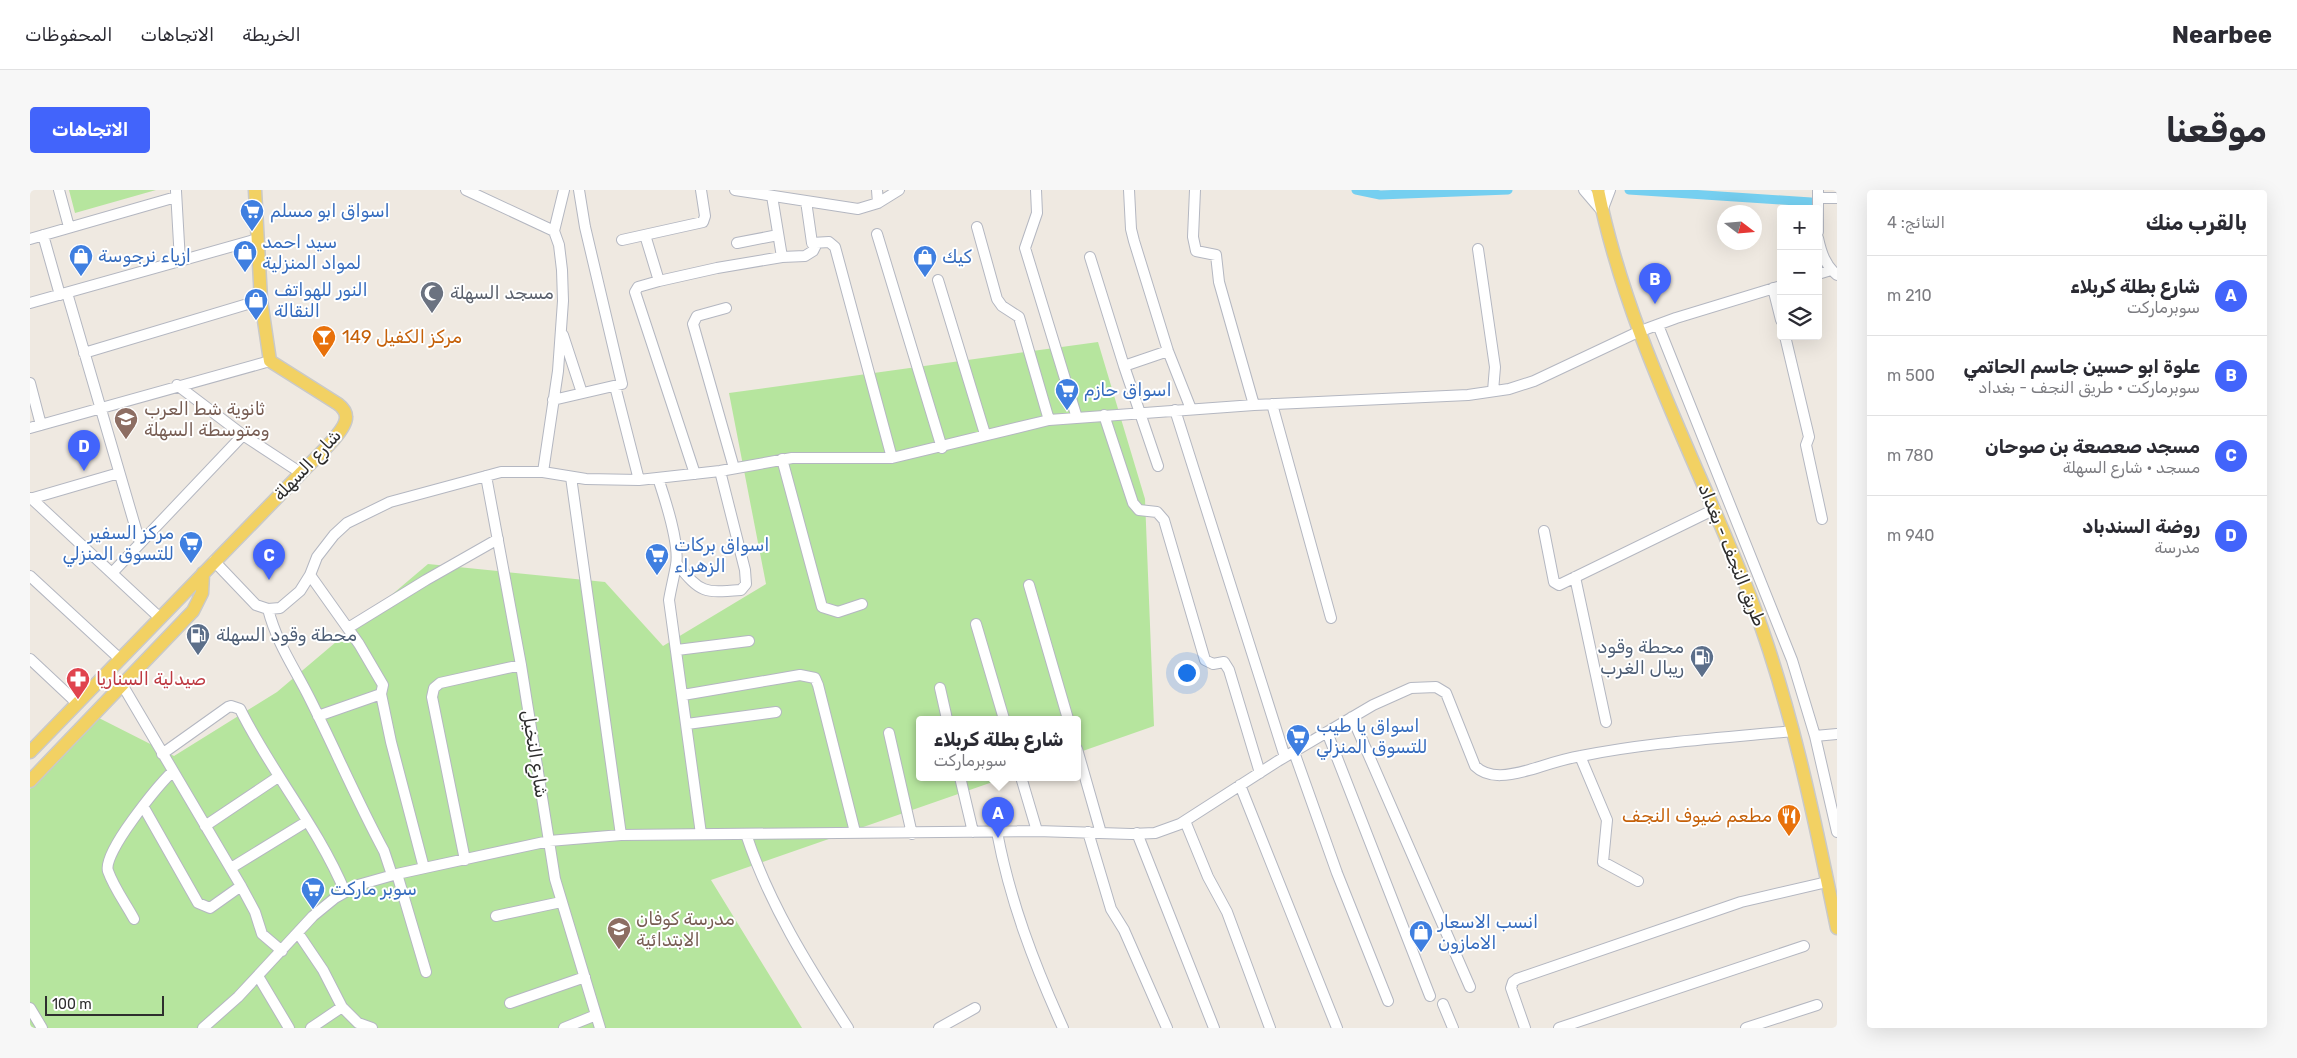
<!DOCTYPE html>
<html lang="ar">
<head>
<meta charset="utf-8">
<style>
	:root { --surface:#fff; --page:#f7f7f7; --text:#2b2b33; --muted:#7c7c81; --line:#e1e1e2; --accent:#4264fb }
	body { margin:0; font-family:Rubik,Vazirmatn,sans-serif; background:var(--page); color:var(--text); direction:rtl }
	.controls { position:absolute; right:15px; top:15px; display:grid; overflow:hidden; border-radius:5px; box-shadow:0 5px 20px #0002 }
	.controls button { width:45px; height:45px; display:grid; place-items:center; padding:0; border:0; border-bottom:1px solid var(--line); background:var(--surface); color:var(--text); font:25px sans-serif }
	.compass { position:absolute; left:1687px; top:15px; width:45px; height:45px; border-radius:50%; background:var(--surface); box-shadow:0 5px 20px #0002; rotate:106deg }
	.scale { position:absolute; left:15px; bottom:12px; width:119px; box-sizing:border-box; padding-left:5px; border:2px solid #2e2e2e; border-top:0; font-size:14px; line-height:18px; white-space:nowrap; color:#2e2e2e; -webkit-text-stroke:4px #fff; paint-order:stroke }
	.you { position:absolute; left:1156px; top:482px; width:18px; height:18px; margin:-12px; border:4px solid #fff; border-radius:50%; background:#1a73e8; box-shadow:0 0 0 8px #1a73e833 }
	.badge { display:grid; place-items:center; width:32px; height:32px; border-radius:50%; background:var(--accent); color:#fff; font-size:16px; font-weight:700 }
	.pin { position:absolute; translate:-50% -41px; filter:drop-shadow(0 1px 2px #0008) }
	.pin::after { content:''; position:absolute; top:26px; width:18px; height:15px; background:inherit; clip-path:polygon(0 0,100% 0,50% 100%) }
	.popup { position:absolute; left:886px; top:526px; width:165px; height:65px; box-sizing:border-box; display:grid; place-content:center; border-radius:5px; background:var(--surface); filter:drop-shadow(0 1px 4px #0005); font-size:16px; white-space:nowrap; color:var(--muted) }
	.popup b { font-size:19px; color:var(--text) }
	.popup::after { content:''; position:absolute; left:50%; top:100%; margin-left:-10px; border:10px solid transparent; border-top-color:var(--surface) }
	.list { margin:0; padding:0; list-style:none }
	h2 { display:flex; justify-content:space-between; align-items:center; height:65px; margin:0; padding:0 20px; font-size:21px }
	h2 small { font-size:16px; font-weight:400; color:var(--muted) }
	.list li { display:grid; grid-template-columns:32px 1fr auto; gap:15px; align-items:center; box-sizing:border-box; height:80px; padding:0 20px; border-top:1px solid var(--line) }
	.list b { display:block; font-size:19px; white-space:nowrap }
	.list p { margin:0; font-size:16px; white-space:nowrap; color:var(--muted) }
	.list em { font-size:16px; font-style:normal; color:var(--muted) }
	.icon { flex:none; width:28px; height:28px; fill:none; stroke:currentColor; stroke-width:2; stroke-linecap:round; stroke-linejoin:round }
	.map { position:relative; flex:none; width:1807px; height:838px; overflow:hidden; direction:ltr; border-radius:5px }
	header { display:flex; align-items:center; gap:30px; box-sizing:border-box; height:70px; padding:0 25px; background:var(--surface); border-bottom:1px solid var(--line) }
	header strong { font-size:24px }
	nav { display:flex; gap:28px; margin-inline-start:auto; font-size:18px }
	.intro { display:flex; align-items:center; justify-content:space-between; box-sizing:border-box; height:120px; padding:0 30px }
	h1 { margin:0; font-size:35px }
	.button { padding:12px 22px; border-radius:5px; background:var(--accent); color:#fff; font-size:18px; font-weight:700 }
	main { display:flex; gap:30px; padding:0 30px }
	aside { flex:1; background:var(--surface); border-radius:5px; box-shadow:0 5px 20px #0002 }
	.map>svg:first-child { display:block }
	.green { fill:#b6e59e }
	.lines { fill:none; stroke-linecap:round; stroke-linejoin:round }
	.canal { stroke:#75cff0; stroke-width:9 }
	.minor-casing { stroke:#b4b7c1; stroke-width:12 }
	.major-casing { stroke:#c9c9c9; stroke-width:15 }
	.minor { stroke:#fff; stroke-width:10 }
	.major { stroke:#f2d163; stroke-width:12 }
	.labels { text-anchor:middle; stroke-width:4; stroke-linejoin:round; paint-order:stroke }
	.shop-label { font-size:18px; fill:#366cbe; stroke:#fff; text-anchor:start }
	.worship-label { font-size:18px; fill:#5b616d; stroke:#fff; text-anchor:start }
	.food-label { font-size:18px; fill:#c56008; stroke:#fff; text-anchor:start }
	.education-label { font-size:18px; fill:#785e54; stroke:#fff; text-anchor:start }
	.street-label { font-size:18px; fill:#2e2e2e; stroke:#fff }
	.service-label { font-size:18px; fill:#4e5e75; stroke:#fff; text-anchor:start }
	.health-label { font-size:18px; fill:#be3a42; stroke:#fff; text-anchor:start }
</style>
</head>
<body>
<header>
<strong>Nearbee</strong>
<nav><a>الخريطة</a><a>الاتجاهات</a><a>المحفوظات</a></nav>
</header>
<div class="intro"><h1>موقعنا</h1><a class="button">الاتجاهات</a></div>
<main>
<aside>
<h2>بالقرب منك<small>النتائج: 4</small></h2>
<ul class="list">
<li><span class="badge">A</span><div><b>شارع بطلة كربلاء</b><p>سوبرماركت</p></div><em>210 m</em></li>
<li><span class="badge">B</span><div><b>علوة ابو حسين جاسم الحاتمي</b><p>سوبرماركت · طريق النجف - بغداد</p></div><em>500 m</em></li>
<li><span class="badge">C</span><div><b>مسجد صعصعة بن صوحان</b><p>مسجد · شارع السهلة</p></div><em>780 m</em></li>
<li><span class="badge">D</span><div><b>روضة السندباد</b><p>مدرسة</p></div><em>940 m</em></li>
</ul>
</aside>
<div class="map">
<svg width="1807" height="838" viewBox="0 0 1807 838">
	<rect width="100%" height="100%" fill="#efe9e1"/>
	<path class="green" d="M39,0H126L45,23Z
		M1068,152L1115,309L1124,536L1047,563V529H889V587H977L681,690L772,838H0V599L65,526L144,566L247,502L398,374L575,392L633,456L736,394L699,203Z"/>
	<g class="lines">
		<path class="canal" d="M1326,0L1350,5L1478,0
			M1599,0L1781,12"/>
		<g class="minor-casing">
			<path id="minor" d="M29,0L39,37
				M436,0L524,41
				M705,0L828,19L848,13L869,0
				M847,0L848,13
				M1006,0L1007,23L995,58L1047,228
				M1099,0L1101,39L1104,51L1138,161L1161,219
				M1165,0L1163,47L1166,61L1186,65L1189,92L1224,215
				M1554,0L1572,21L1580,0
				M146,1L150,71
				M742,6L752,67
				M1789,8H1807
				M776,11L782,53L799,52L805,57L862,268
				M947,37L967,109L972,116L989,127L1019,230
				M1788,42V0
				M847,44L912,258
				M13,45L30,105
				M615,45L629,91L608,97L605,102L665,284
				M1788,48C1791,62 1795,75 1807,85
				M0,49L146,7
				M592,50L673,32L675,26L671,0
				M707,53L748,45
				M1448,59L1465,177L1463,201
				M1060,67L1094,176L1128,276
				M1788,84L1801,80
				M908,90L955,244
				M629,91L687,78L752,67L775,66L783,61L786,55
				M1743,98L1751,130
				M37,103L110,353
				M0,113L228,49
				M696,118L667,126L663,134L704,278
				M1628,135L1762,470L1785,546L1807,642
				M533,145L552,203
				M1755,146L1779,247L1776,255L1792,329
				M54,163L231,110
				M1094,176L1138,161
				M0,193L11,235
				M147,195L213,245L271,283
				M585,196L609,290
				M523,210L592,194L555,37L549,0
				M1242,214L1301,428
				M1145,220L1255,567
				M1074,225L1103,313L1109,320L1127,322L1134,330L1175,470L1183,474L1194,472L1199,480L1230,583
				M0,238L240,171
				M752,269L792,417L808,422L832,414
				M513,282L528,181L533,111L532,80L529,55L524,41L534,0
				M456,286L491,475L525,689L570,838
				M541,287L591,645
				M628,288C635,309 650,354 646,375C644,387 641,398 639,410L671,644
				M1,308L130,428
				M0,309L89,283
				M1514,341L1524,392L1529,395L1685,319
				M184,371L226,415L238,419L250,418L270,401L280,385L287,367L304,345L317,333L360,312L471,282H513L556,289L609,290L690,281L762,268H862L1019,230L1224,215L1438,205L1479,199L1504,191L1608,142L1646,128L1751,96
				M647,374C671,403 673,403 711,400L716,394L715,380L690,281
				M82,383L213,245
				M280,385L329,454L353,495L351,504L361,552L394,678
				M0,386L90,469
				M1545,387L1576,532
				M999,395L1038,529
				M238,419C247,454 264,477 280,509C305,559 327,611 354,661L362,685
				M946,434L974,529
				M318,438L396,390L468,349
				M647,460L719,451
				M0,469L47,513
				M93,496L211,696L225,722L232,744L252,761
				M910,498L917,529
				M653,505L770,485L785,488L788,495L825,642
				M288,526L351,504
				M1322,527L1440,797
				M657,534L746,522
				M1297,542L1400,806
				M859,543L882,644
				M1785,546L1807,544
				M1047,559L1071,643
				M1264,562L1307,683L1358,811
				M132,564L198,517L201,516L210,519C241,582 288,637 315,702
				M1550,566L1577,630L1573,672L1608,691
				M930,587L943,642
				M991,587L1007,641
				M1210,595L1307,838
				M113,616L168,713L180,718L211,696
				M1155,631L1178,687L1197,722L1240,838
				M175,636L248,587
				M967,642C980,711 1004,774 1033,838
				M1058,642L1081,719L1094,740L1137,838
				M1107,643L1184,838
				M716,644C739,714 778,776 818,838
				M435,670L402,507L404,498L410,493L491,475
				M201,678L276,632
				M367,684L396,782
				M466,726L531,712
				M104,729C96,714 84,698 78,681C72,663 128,596 142,582
				M268,743L293,780L312,817L281,838
				M228,786L259,838
				M480,813L555,787
				M1413,814L1423,838
				M312,817L328,833L342,838
				M0,818L12,838
				M173,838L208,807L283,726L305,708L328,695L367,684L519,651L591,645L1007,641L1101,644L1125,643L1150,634L1248,571L1343,515L1381,498L1406,497L1416,503L1445,576C1459,590 1481,585 1499,580C1516,575 1533,569 1551,566C1620,552 1693,548 1763,541
				M534,838L566,825
				M909,838L945,818
				M1495,838L1481,798L1483,792L1487,789L1711,712L1797,692
				M1529,838L1774,756
				M1716,838L1787,815"/>
		</g>
		<g class="major-casing">
			<path id="major" d="M1568,0C1597,143 1667,271 1720,406C1761,513 1784,626 1807,738
				M0,562L271,283C281,272 317,241 316,227C316,221 312,217 308,214L240,171L231,110L225,0
				M0,591L163,421L172,403L173,383"/>
		</g>
		<use href="#minor" class="minor"/>
		<use href="#major" class="major"/>
	</g>
	<defs>
		<g id="supermarket-pin" transform="scale(1.25)"><path d="M0 17L-7.5 6A9.5 9.5 0 1 1 7.5 6Z" fill="#3f7fe0" stroke="#fff"/><path d="M-6-5.5h2.5l.6 2H6L4.5 2H-2.5L-4.4-4H-6ZM-1.5 3.2a1.3 1.3 0 1 0 .1 0ZM3 3.2a1.3 1.3 0 1 0 .1 0Z" fill="#fff"/></g>
		<g id="shop-pin" transform="scale(1.25)"><path d="M0 17L-7.5 6A9.5 9.5 0 1 1 7.5 6Z" fill="#3f7fe0" stroke="#fff"/><path d="M-5-2.5h2.3a2.7 3.5 0 0 1 5.4 0H5L5.5 6h-11ZM-1.5-2.5h3a1.5 2.3 0 0 0-3 0Z" fill="#fff"/></g>
		<g id="mosque-pin" transform="scale(1.25)"><path d="M0 17L-7.5 6A9.5 9.5 0 1 1 7.5 6Z" fill="#6b7280" stroke="#fff"/><path d="M3.5-4.9A6 6 0 1 0 3.5 4.9A5 5 0 1 1 3.5-4.9Z" fill="#fff"/></g>
		<g id="bar-pin" transform="scale(1.25)"><path d="M0 17L-7.5 6A9.5 9.5 0 1 1 7.5 6Z" fill="#e8710a" stroke="#fff"/><path d="M-6-5H6L.8 .8V4.5H3.5V6h-7V4.5H-.8V.8Z" fill="#fff"/></g>
		<g id="school-pin" transform="scale(1.25)"><path d="M0 17L-7.5 6A9.5 9.5 0 1 1 7.5 6Z" fill="#8d6e63" stroke="#fff"/><path d="M0-5L7-2L0 1L-7-2ZM-4 1L0 2.5L4 1V4Q0 6-4 4Z" fill="#fff"/></g>
		<g id="fuel-pin" transform="scale(1.25)"><path d="M0 17L-7.5 6A9.5 9.5 0 1 1 7.5 6Z" fill="#5c6f8a" stroke="#fff"/><path d="M-5.5-6h7V0h2V4h1.3V-2.5L3-4.5l.8-.8L6-3V5H2.5V1h-1V6h-7ZM-4.2-4.7v3.2H.2V-4.7Z" fill="#fff"/></g>
		<g id="pharmacy-pin" transform="scale(1.25)"><path d="M0 17L-7.5 6A9.5 9.5 0 1 1 7.5 6Z" fill="#e0444e" stroke="#fff"/><path d="M-2-6h4v4h4v4h-4v4h-4v-4h-4v-4h4Z" fill="#fff"/></g>
		<g id="restaurant-pin" transform="scale(1.25)"><path d="M0 17L-7.5 6A9.5 9.5 0 1 1 7.5 6Z" fill="#e8710a" stroke="#fff"/><path d="M-5-6h1v4h1v-4h1v4h1v-4h1v5L-1.5 .5V6h-2V.5L-5-1ZM5-6V6H3V1.5H1.5Q1.5-4 5-6Z" fill="#fff"/></g>
	</defs>
	<g fill-rule="evenodd">
		<use href="#supermarket-pin" x="222" y="21"/>
		<use href="#shop-pin" x="215" y="62"/>
		<use href="#shop-pin" x="51" y="66"/>
		<use href="#shop-pin" x="895" y="67"/>
		<use href="#mosque-pin" x="402" y="103"/>
		<use href="#shop-pin" x="226" y="110"/>
		<use href="#bar-pin" x="294" y="147"/>
		<use href="#supermarket-pin" x="1037" y="200"/>
		<use href="#school-pin" x="96" y="229"/>
		<use href="#supermarket-pin" x="161" y="353"/>
		<use href="#supermarket-pin" x="627" y="365"/>
		<use href="#fuel-pin" x="168" y="445"/>
		<use href="#fuel-pin" x="1672" y="467"/>
		<use href="#pharmacy-pin" x="48" y="489"/>
		<use href="#supermarket-pin" x="1268" y="546"/>
		<use href="#restaurant-pin" x="1759" y="626"/>
		<use href="#supermarket-pin" x="283" y="699"/>
		<use href="#school-pin" x="589" y="739"/>
		<use href="#shop-pin" x="1391" y="742"/>
	</g>
	<g class="labels">
		<g class="shop-label">
			<text x="240" y="27">اسواق ابو مسلم</text>
			<text x="232" y="58">سيد احمد<tspan x="232" dy="21">لمواد المنزلية</tspan></text>
			<text x="68" y="72">ازياء نرجوسة</text>
			<text x="912" y="73">كيك</text>
			<text x="244" y="106">النور للهواتف<tspan x="244" dy="21">النقالة</tspan></text>
			<text x="1054" y="206">اسواق حازم</text>
			<text x="144" y="349" text-anchor="end">مركز السفير<tspan x="144" dy="21">للتسوق المنزلي</tspan></text>
			<text x="644" y="361">اسواق بركات<tspan x="644" dy="21">الزهراء</tspan></text>
			<text x="1286" y="542">اسواق يا طيب<tspan x="1286" dy="21">للتسوق المنزلي</tspan></text>
			<text x="300" y="705">سوبر ماركت</text>
			<text x="1408" y="738">انسب الاسعار<tspan x="1408" dy="21">الامازون</tspan></text>
		</g>
		<g class="worship-label">
			<text x="420" y="109">مسجد السهلة</text>
		</g>
		<g class="food-label">
			<text x="312" y="153">مركز الكفيل 149</text>
			<text x="1742" y="632" text-anchor="end">مطعم ضيوف النجف</text>
		</g>
		<g class="education-label">
			<text x="114" y="225">ثانوية شط العرب<tspan x="114" dy="21">ومتوسطة السهلة</tspan></text>
			<text x="606" y="735">مدرسة كوفان<tspan x="606" dy="21">الابتدائية</tspan></text>
		</g>
		<g class="street-label">
			<text transform="translate(277 275) rotate(-47)" y="6">شارع السهلة</text>
			<text transform="translate(1702 365) rotate(68)" y="6">طريق النجف - بغداد</text>
			<text transform="translate(505 564) rotate(81)" y="6">شارع النخيل</text>
		</g>
		<g class="service-label">
			<text x="186" y="451">محطة وقود السهلة</text>
			<text x="1654" y="463" text-anchor="end">محطة وقود<tspan x="1654" dy="21">ريبال الغرب</tspan></text>
		</g>
		<g class="health-label">
			<text x="66" y="495">صيدلية السناريا</text>
		</g>
	</g>
</svg>
<div class="controls">
<button>+</button>
<button>−</button>
<button><svg class="icon" aria-label="layers" viewBox="0 0 24 24"><path d="M12 4l9 5-9 5-9-5zM3 14l9 5 9-5"/></svg></button>
</div>
<svg class="compass" viewBox="-18 -18 36 36"><path d="M0-13l5 13h-10z" fill="#e53935"/><path d="M0 13l5-13h-10z" fill="#7c7c81"/></svg>
<div class="scale">100 m</div>
<div class="you"></div>
<div class="pin badge" style="left:968px;top:648px">A</div>
<div class="popup"><b>شارع بطلة كربلاء</b>سوبرماركت</div>
<div class="pin badge" style="left:1625px;top:114px">B</div>
<div class="pin badge" style="left:239px;top:390px">C</div>
<div class="pin badge" style="left:54px;top:281px">D</div>
</div>
</main>
</body>
</html>
